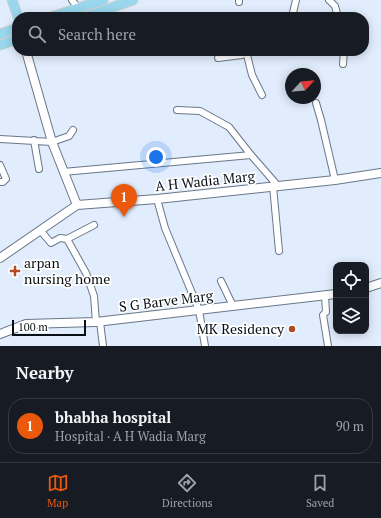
<!DOCTYPE html>
<html lang="en">
<head>
<meta charset="utf-8">
<style>
	:root { --surface:#171b24; --page:#242831; --text:#f1f3f6; --muted:#9ea1a6; --line:#363941; --accent:#ea580c }
	body { margin:0; font-family:"PT Serif",serif; background:var(--page); color:var(--text) }
	.controls { position:absolute; right:12px; bottom:12px; display:grid; overflow:hidden; border-radius:8px; box-shadow:0 2px 10px #0003 }
	.controls button { width:36px; height:36px; display:grid; place-items:center; padding:0; border:0; border-bottom:1px solid var(--line); background:var(--surface); color:var(--text); font:20px sans-serif }
	.compass { position:absolute; left:285px; top:68px; width:36px; height:36px; border-radius:50%; background:var(--surface); box-shadow:0 2px 10px #0003; rotate:64deg }
	.scale { position:absolute; left:12px; bottom:10px; width:74px; box-sizing:border-box; padding-left:4px; border:2px solid #090e14; border-top:0; font-size:11px; line-height:14px; white-space:nowrap; color:#090e14; -webkit-text-stroke:3px #fff; paint-order:stroke }
	.you { position:absolute; left:156px; top:157px; width:14px; height:14px; margin:-10px; border:3px solid #fff; border-radius:50%; background:#1a73e8; box-shadow:0 0 0 6px #1a73e833 }
	.badge { display:grid; place-items:center; width:26px; height:26px; border-radius:50%; background:var(--accent); color:#fff; font-size:13px; font-weight:700 }
	.pin { position:absolute; translate:-50% -33px; filter:drop-shadow(0 1px 2px #0008) }
	.pin::after { content:''; position:absolute; top:21px; width:14px; height:12px; background:inherit; clip-path:polygon(0 0,100% 0,50% 100%) }
	.list { margin:0; padding:0; list-style:none }
	h2 { display:flex; justify-content:space-between; align-items:center; height:52px; margin:0; padding:0 16px; font-size:17px }
	h2 small { font-size:13px; font-weight:400; color:var(--muted) }
	.list li { display:grid; grid-template-columns:26px 1fr auto; gap:12px; align-items:center; box-sizing:border-box; height:56px; margin:0 8px 8px; padding:0 8px; border:1px solid var(--line); border-radius:16px }
	.list b { display:block; font-size:15px; white-space:nowrap }
	.list p { margin:0; font-size:13px; white-space:nowrap; color:var(--muted) }
	.list em { font-size:13px; font-style:normal; color:var(--muted) }
	.icon { flex:none; width:22px; height:22px; fill:none; stroke:currentColor; stroke-width:2; stroke-linecap:round; stroke-linejoin:round }
	.map { position:relative; flex:none; width:381px; height:346px; overflow:hidden }
	.search { position:absolute; background:var(--surface); box-shadow:0 2px 10px #0003; left:12px; right:12px; top:12px; height:44px; display:flex; align-items:center; gap:10px; box-sizing:border-box; padding:0 14px; border-radius:16px; color:var(--muted); font-size:15px }
	.sheet { height:116px; background:var(--surface) }
	nav { display:flex; justify-content:space-around; align-items:center; box-sizing:border-box; height:56px; border-top:1px solid var(--line); background:var(--surface); font-size:11px; color:var(--muted) }
	nav a { display:grid; justify-items:center; gap:2px }
	nav .on { color:var(--accent) }
	.map>svg:first-child { display:block }
	.lines { fill:none; stroke-linecap:round; stroke-linejoin:round }
	.street-casing { stroke:#697788; stroke-width:8 }
	.secondary-casing { stroke:#697788; stroke-width:10 }
	.primary-casing { stroke:#cecfd0; stroke-width:11 }
	.street { stroke:#fff; stroke-width:6 }
	.secondary { stroke:#fff; stroke-width:8 }
	.primary { stroke:#98d7ed; stroke-width:9 }
	.poi-dot { fill:#b14b22; stroke:#fff; stroke-width:1.5 }
	.labels { text-anchor:middle; stroke-width:3.5; stroke-linejoin:round; paint-order:stroke }
	.street-label { font-size:14px; fill:#090e14; stroke:#fff }
	.poi-label { font-size:14px; fill:#090e14; stroke:#fff; text-anchor:start }
</style>
</head>
<body>
<div class="map">
<svg width="381" height="346" viewBox="0 0 381 346">
	<rect width="100%" height="100%" fill="#e1edfd"/>
	<g class="lines">
		<g class="street-casing">
			<path id="street" d="M72,0L78,8
				M239,0V2
				M329,0L335,6L338,17
				M292,17L296,0
				M246,51L252,75L262,95
				M218,58L242,55L244,51
				M343,64L344,51
				M316,103L321,120L335,180
				M177,110L200,111L229,127L251,155L278,186
				M0,139L52,142L69,136L73,130
				M34,140L39,169
				M0,165L6,179L3,182H0
				M63,172L251,155
				M273,186L279,251
				M157,199L165,228L199,310L205,346
				M40,230L51,243L60,238L67,239L86,273L94,296L96,322
				M67,239L94,225
				M221,281L233,306
				M325,295L326,312L323,315L328,346
				M100,322L103,346"/>
		</g>
		<g class="secondary-casing">
			<path id="secondary" d="M26,51L52,142L77,205
				M0,258L77,205L157,199L335,180L381,173
				M366,288L381,283
				M0,334L26,324L96,322L336,294"/>
		</g>
		<g class="primary-casing">
			<path id="primary" d="M12,0L18,17
				M51,17L103,0
				M85,17L133,0
				M0,34L17,28
				M0,45L17,39"/>
		</g>
		<use href="#street" class="street"/>
		<use href="#secondary" class="secondary"/>
		<use href="#primary" class="primary"/>
	</g>
	<g class="poi-dot">
		<path d="M13 265h4v4h4v4h-4v4h-4v-4h-4v-4h4z"/>
		<circle cx="292" cy="329" r="4"/>
	</g>
	<g class="labels">
		<g class="street-label">
			<text transform="translate(205 181) rotate(-6)" y="5">A H Wadia Marg</text>
			<text transform="translate(166 301) rotate(-7)" y="5">S G Barve Marg</text>
		</g>
		<g class="poi-label">
			<text x="24" y="268">arpan<tspan x="24" dy="16">nursing home</tspan></text>
			<text x="284" y="334" text-anchor="end">MK Residency</text>
		</g>
	</g>
</svg>
<div class="controls">
<button><svg class="icon" aria-label="locate" viewBox="0 0 24 24"><circle cx="12" cy="12" r="6"/><path d="M12 2v4M12 18v4M2 12h4M18 12h4"/></svg></button>
<button><svg class="icon" aria-label="layers" viewBox="0 0 24 24"><path d="M12 4l9 5-9 5-9-5zM3 14l9 5 9-5"/></svg></button>
</div>
<svg class="compass" viewBox="-18 -18 36 36"><path d="M0-13l5 13h-10z" fill="#e53935"/><path d="M0 13l5-13h-10z" fill="#9ea1a6"/></svg>
<div class="scale">100 m</div>
<div class="you"></div>
<div class="pin badge" style="left:124px;top:217px">1</div>
<div class="search"><svg class="icon" aria-label="search" viewBox="0 0 24 24"><circle cx="10" cy="10" r="6"/><path d="M15 15l6 6"/></svg>Search here</div>
</div>
<section class="sheet">
<h2>Nearby<small></small></h2>
<ul class="list">
<li><span class="badge">1</span><div><b>bhabha hospital</b><p>Hospital · A H Wadia Marg</p></div><em>90 m</em></li>
</ul>
</section>
<nav>
<a class="on"><svg class="icon" aria-label="map" viewBox="0 0 24 24"><path d="M3 6l6-2 6 2 6-2v14l-6 2-6-2-6 2zM9 4v14M15 6v14"/></svg>Map</a>
<a><svg class="icon" aria-label="directions" viewBox="0 0 24 24"><path d="M12 3l9 9-9 9-9-9zM9 14v-3h6M13 9l2 2-2 2"/></svg>Directions</a>
<a><svg class="icon" aria-label="saved" viewBox="0 0 24 24"><path d="M7 4h10v16l-5-4-5 4z"/></svg>Saved</a>
</nav>
</body>
</html>
